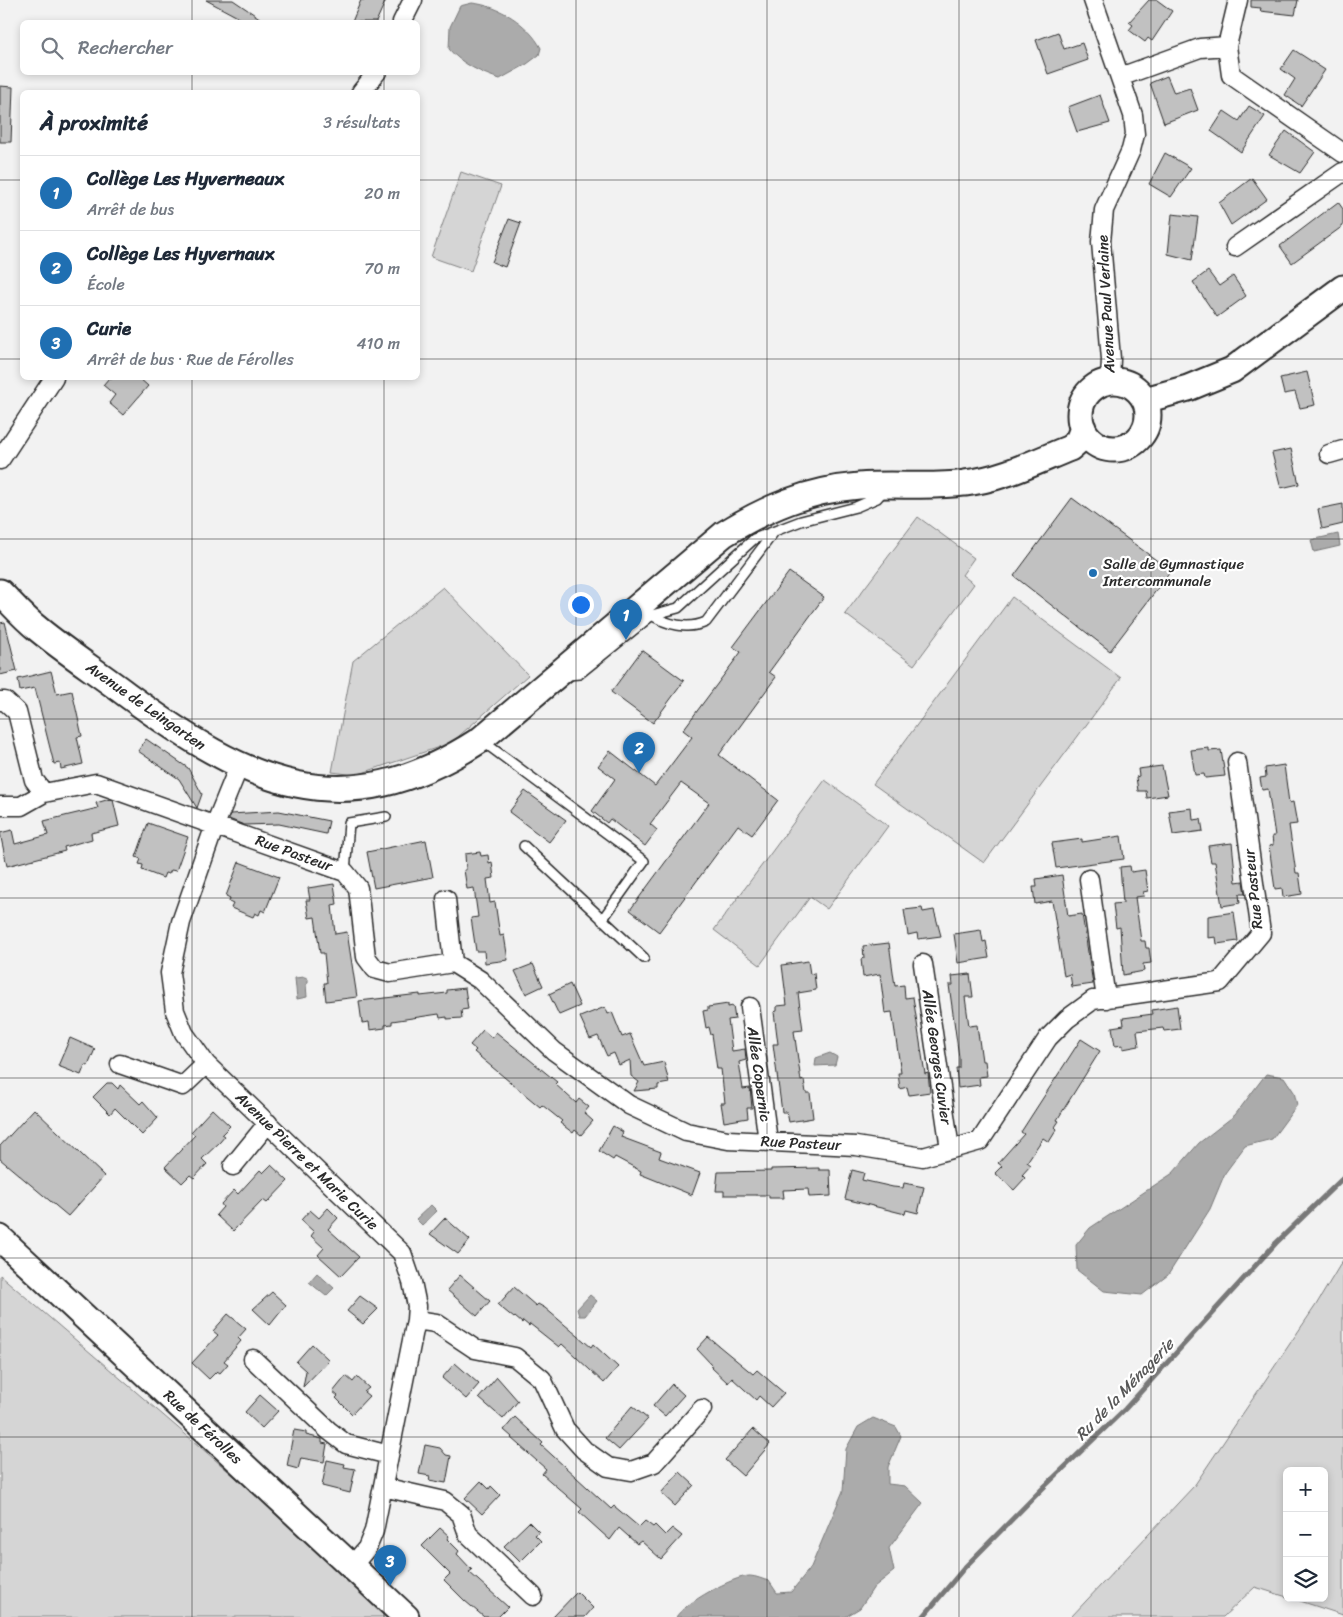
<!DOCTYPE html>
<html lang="fr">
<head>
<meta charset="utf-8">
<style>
	:root { --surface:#fff; --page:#f2f2f3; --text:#1f2937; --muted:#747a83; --line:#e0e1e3; --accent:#1f6fb2 }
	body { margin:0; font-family:Sriracha,sans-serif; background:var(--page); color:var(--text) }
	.controls { position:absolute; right:15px; bottom:15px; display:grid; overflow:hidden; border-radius:8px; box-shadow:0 2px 8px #0003 }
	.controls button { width:45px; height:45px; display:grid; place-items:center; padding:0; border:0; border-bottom:1px solid var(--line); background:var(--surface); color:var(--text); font:25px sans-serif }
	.you { position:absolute; left:580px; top:604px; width:18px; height:18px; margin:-12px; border:4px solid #fff; border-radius:50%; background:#1a73e8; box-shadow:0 0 0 8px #1a73e833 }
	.badge { display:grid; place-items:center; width:32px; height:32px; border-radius:50%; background:var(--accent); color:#fff; font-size:16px; font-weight:700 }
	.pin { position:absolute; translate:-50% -41px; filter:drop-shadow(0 1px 2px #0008) }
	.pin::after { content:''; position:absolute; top:26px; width:18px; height:15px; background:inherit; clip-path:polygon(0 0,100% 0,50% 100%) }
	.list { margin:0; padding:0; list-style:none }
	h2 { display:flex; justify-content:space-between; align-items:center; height:65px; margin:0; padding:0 20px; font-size:21px }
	h2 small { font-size:16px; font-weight:400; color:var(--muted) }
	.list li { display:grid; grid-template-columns:32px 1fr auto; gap:15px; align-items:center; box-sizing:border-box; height:75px; padding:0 20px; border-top:1px solid var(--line) }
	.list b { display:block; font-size:19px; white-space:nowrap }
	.list p { margin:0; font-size:16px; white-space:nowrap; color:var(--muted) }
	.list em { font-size:16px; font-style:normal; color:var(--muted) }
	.icon { flex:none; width:28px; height:28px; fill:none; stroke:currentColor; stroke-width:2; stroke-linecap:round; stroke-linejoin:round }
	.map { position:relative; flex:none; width:1343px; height:1617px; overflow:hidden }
	.search { position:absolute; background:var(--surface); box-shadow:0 2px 8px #0003; left:20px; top:20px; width:400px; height:55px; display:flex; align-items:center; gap:12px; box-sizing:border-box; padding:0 18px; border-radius:8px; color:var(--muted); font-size:19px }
	.panel { position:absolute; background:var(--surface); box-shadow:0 2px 8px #0003; left:20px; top:90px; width:400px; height:290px; border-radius:8px }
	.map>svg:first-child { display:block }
	.green { fill:#d5d5d5; stroke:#808080 }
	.water { fill:#ababab; stroke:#787878 }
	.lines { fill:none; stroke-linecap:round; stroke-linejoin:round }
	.stream { stroke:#787878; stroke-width:5 }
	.building { fill:#c1c1c1; stroke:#2b2b2b }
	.lane-casing { stroke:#2b2b2b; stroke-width:12 }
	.street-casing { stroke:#2b2b2b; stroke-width:21 }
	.secondary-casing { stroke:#2b2b2b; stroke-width:29 }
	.lane { stroke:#fff; stroke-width:9 }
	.street { stroke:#fff; stroke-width:18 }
	.secondary { stroke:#fff; stroke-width:25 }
	.grid { fill:none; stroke:#2b2b2b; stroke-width:1; stroke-opacity:0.55 }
	.poi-dot { fill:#1f6fb2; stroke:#fff; stroke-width:2 }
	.labels { text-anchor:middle; stroke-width:4.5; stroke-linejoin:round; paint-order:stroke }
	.street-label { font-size:15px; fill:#2b2b2b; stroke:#fff }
	.poi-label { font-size:15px; fill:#2b2b2b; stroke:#fff; text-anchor:start }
	.water-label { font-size:16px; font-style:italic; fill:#585858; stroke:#fff }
</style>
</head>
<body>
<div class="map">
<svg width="1343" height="1617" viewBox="0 0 1343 1617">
	<rect width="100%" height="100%" fill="#f2f2f2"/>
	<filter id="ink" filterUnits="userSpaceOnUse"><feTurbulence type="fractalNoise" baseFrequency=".02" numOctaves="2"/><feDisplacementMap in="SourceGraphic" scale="10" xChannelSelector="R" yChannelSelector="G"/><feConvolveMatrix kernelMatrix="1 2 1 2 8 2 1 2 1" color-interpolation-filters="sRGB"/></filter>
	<g filter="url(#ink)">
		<path class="green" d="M461,172L501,186L471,271L431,257Z
			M918,517L974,558L962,575L974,584L914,665L845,614Z
			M443,587L528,675L451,743L356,775L332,772L353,661Z
			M1012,597L1121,678L984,863L873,784Z
			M825,780L888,826L827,909L810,897L760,965L714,930Z
			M1343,1260V1615L1291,1598H1324V1471H1287V1597L1255,1587L1223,1617H1071L1194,1486L1316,1305Z
			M0,1275L398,1617H0Z"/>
		<path class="water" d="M472,3C500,6 528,24 541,48L539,55L527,64L500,79C483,74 460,63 449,49L450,27L460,6Z
			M1338,534L1340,546L1314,552L1311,540Z
			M305,977L308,979V983L306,984L307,997L297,999L295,978Z
			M830,1053L837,1057L835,1065L815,1066L816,1058Z
			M1266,1074L1284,1077L1294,1092L1297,1105L1272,1139L1245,1146L1225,1173L1210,1209L1168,1275L1142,1295L1104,1291L1077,1270L1076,1245L1090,1228L1173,1173L1199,1143L1235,1115Z
			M431,1205L437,1211L422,1225L416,1219Z
			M317,1273L334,1288L326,1296L309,1282Z
			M590,1295L597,1301L585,1316H579L577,1309Z
			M873,1418L896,1427L901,1436L888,1467V1484L905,1486L923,1503L889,1548L894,1571L874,1587L860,1608L845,1617H676C685,1603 733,1576 750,1576C756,1576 764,1580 769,1581L777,1593L791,1592L811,1567L843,1491L846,1449L858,1427Z"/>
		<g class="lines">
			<path class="stream" d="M923,1617L965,1567L1045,1486L1125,1409L1276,1243L1343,1178"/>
		</g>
		<path class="building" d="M206,0H233L264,21L247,22Z
			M361,0H386L376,22H352Z
			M1149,0H1157L1172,11L1152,41L1148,38L1145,42L1129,30L1133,25L1129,22Z
			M1251,0H1298L1295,15L1260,11L1261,8L1251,7Z
			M1058,32L1064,49L1082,43L1088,60L1048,74L1036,40Z
			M1294,50L1325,70L1301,106L1285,95L1295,79L1281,69Z
			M1167,76L1174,93L1190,88L1198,110L1164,123L1150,83Z
			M0,86L13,87L11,142H0Z
			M1100,95L1110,123L1077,132L1068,107Z
			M1249,106L1265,116L1241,152L1211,131L1224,111L1239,121Z
			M1286,131L1315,152L1300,173L1269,155Z
			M1165,153L1191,168L1171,197L1149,184Z
			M1252,178L1267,199L1231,225L1219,203Z
			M1338,202L1343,209V226L1292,263L1280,246Z
			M1172,214L1198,217L1192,260L1168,254Z
			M509,219L521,223L505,267L492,262Z
			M1208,271L1219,286L1233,276L1246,296L1217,317L1193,282Z
			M1307,372L1315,405L1300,408L1295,392L1284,394L1280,378Z
			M109,378H139L148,386L123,415L109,403L115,395L103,385Z
			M1291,449L1299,484L1281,488L1272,453Z
			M1072,498L1171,571L1110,651L1014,576Z
			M1343,504V524L1322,529L1318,509Z
			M789,572L824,597L769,672L776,677L719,755L778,800L752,835L738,825L659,932L630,910L709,803L681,783L650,824L657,830L645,846L610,819L607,823L592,811L615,779L598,766L610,751L655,786L692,737L683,730L741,652L733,647Z
			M5,622L17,671L0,675V623Z
			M642,650L684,681L653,723L611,692Z
			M51,671L57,694L72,691L82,736L77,737L83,764L61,769L60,763L54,764L35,688L20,691L18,679Z
			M146,739L188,768L202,794L197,808L179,779L138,751Z
			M1209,748V751L1221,750L1225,776L1205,778L1204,774L1195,775L1191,750Z
			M1284,765L1289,803L1293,802L1297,824L1289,825L1296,873H1299L1302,894L1283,897L1282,888L1275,889L1269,846L1273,845L1272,836H1275L1268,789L1262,790L1260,778L1266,777L1265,768Z
			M1162,766L1168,795L1147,798L1146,791H1138L1136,777L1139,776L1138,769Z
			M525,791L566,820L549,842L509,812Z
			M110,799L113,800L119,826L91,833L92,839L64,847L65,851L7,866L0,833L12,830L15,844L48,835L44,821L98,808L96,803Z
			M1192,808L1193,820L1201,819L1203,831L1173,835L1169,811Z
			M279,811L329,821L326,834L279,824L244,825L229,819L231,814Z
			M148,823L188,837L176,871L171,870L169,874L165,873L163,878L142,870L143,865L139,864L141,859L136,857Z
			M1121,836L1124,859L1056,868L1052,843L1082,839V842Z
			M426,840L433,877L374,888L367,852Z
			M1232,843L1236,882L1243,881L1245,894H1239L1240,903L1222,906L1215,862H1211L1208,846Z
			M480,852L481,856L488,855L489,863L492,862L494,878L487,879L490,903L495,902L500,936L504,935L508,960L485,963L484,951H476L471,918L478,917L474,888L467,889L464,870H466L465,854Z
			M239,862L279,877L265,912L261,910L259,915L255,913L253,917L231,908L233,904L229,902L230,898L226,896Z
			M1130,866L1131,872L1145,870L1148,891L1143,892L1144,896L1135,897L1141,941H1145L1146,948H1149L1151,963L1143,964L1144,971L1123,975L1120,927L1116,928L1113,904L1123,903L1120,867Z
			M1062,875L1068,916L1082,914L1093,984L1072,987L1070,974L1064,976L1052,901L1035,904L1033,887H1037L1036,879Z
			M334,884L337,904L332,905L335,934L347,932L357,997L326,1001L324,983H327L324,953H320L315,917L309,918L306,900H310L308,888Z
			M922,908L923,912L934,910L941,936L918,939L917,933L908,935L904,910Z
			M1234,912L1238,941L1217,944L1216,937L1208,938V916Z
			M981,930L983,942L986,941L989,958L958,963L954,934Z
			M889,943L895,986L904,985L905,998L913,997L925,1074L928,1073L930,1092L909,1095L907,1087L900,1089L898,1073H901L900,1066L892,1012L885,1013L880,974L863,977L861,959L864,958L863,946Z
			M808,961L810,974L814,973L816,990L798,993L803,1030L794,1031L801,1081L804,1080L806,1093H810L813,1118L789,1122L787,1112H782L773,1044H778L774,1012L777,1011V1006L787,1005L782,965Z
			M533,964L543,986L526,994L515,971Z
			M970,974L973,997H965L969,1026L977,1025L982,1061H985L987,1076L979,1077L980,1085L958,1088L956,1068H959V1057L949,985H953L952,976Z
			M570,984L580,1006L559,1015L549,994Z
			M465,988L468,1009L461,1010L462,1018L447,1019V1017L440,1018L439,1014L392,1021V1024L385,1025V1028L370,1030L369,1022L362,1023L359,1001L420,994V996L447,993V990Z
			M728,1004V1007L733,1006L735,1019L728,1020L732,1051L745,1049L746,1060L739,1062L743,1089L750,1088L752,1108H747L748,1118L724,1122L721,1103H725L721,1069H717L712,1034L711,1035L709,1027L706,1028L703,1011L708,1010V1007Z
			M1177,1006L1180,1029L1164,1031L1163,1028L1137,1031L1139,1046L1123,1049V1045L1115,1046L1112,1027L1124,1025L1123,1018L1153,1014L1152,1010Z
			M605,1007L608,1014L612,1012L622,1037L630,1034L644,1066L664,1062L669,1083L658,1085V1089L634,1091L639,1082L631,1076L630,1060L619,1065L614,1053L607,1056L598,1036L590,1039L580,1017Z
			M483,1030L492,1038L496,1032L557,1082L555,1084L576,1103L579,1099L589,1107L584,1113L593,1121L581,1135L575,1130L573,1133L560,1123L562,1121L542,1105L540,1107L474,1052L476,1050L470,1045Z
			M70,1038L95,1049L88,1066L85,1065L81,1075L58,1066Z
			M1081,1039L1100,1051L1057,1120L1059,1121L1055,1127L1057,1129L1049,1142L1043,1138L1027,1162L1031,1165L1022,1175L1025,1178L1014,1190L995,1173L1002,1166L998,1163L1024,1134L1021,1132Z
			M107,1083H112L118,1089L120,1085L140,1104L143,1101L158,1118L142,1135L115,1108L110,1114L93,1097Z
			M34,1109L104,1176L68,1216L0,1159V1146Z
			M212,1109L230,1126L222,1134L225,1136L220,1142L202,1159L207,1164L194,1178L190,1175L182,1183L165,1167L195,1135L191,1132Z
			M613,1126L623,1132L621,1137L661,1152L659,1158L700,1173L692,1195L640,1174L641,1171L615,1157L613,1160L599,1151Z
			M271,1165L288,1181L267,1203L263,1200L233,1231L216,1215L223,1207L221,1204L234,1190L238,1194L260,1170L263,1173Z
			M819,1168V1170H830L831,1196L809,1197L808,1189L783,1190L784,1198H769V1195H724V1191H716L718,1172L771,1171V1169Z
			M852,1170L864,1173L862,1180L893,1187L903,1188L904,1183L924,1187L918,1213L906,1210L905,1214L845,1199Z
			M328,1208L338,1218L328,1229L359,1257L341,1276L318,1255L324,1248L311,1236L314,1232L301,1220L310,1210L319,1218Z
			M445,1218L470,1240L458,1254L430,1234Z
			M460,1275L490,1301L477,1316L447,1290Z
			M514,1287L536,1306L538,1304L545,1308L591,1347L593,1344L618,1367L604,1383L562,1344L559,1347L530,1324L529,1326L523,1321L522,1323L515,1317L514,1318L498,1305Z
			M272,1292L286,1305L270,1325L253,1309Z
			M360,1296L378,1309L363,1324L347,1311Z
			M228,1314L246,1329L238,1338L241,1341L224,1361L228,1364L220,1373L217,1371L209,1379L192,1363L218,1335L213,1331Z
			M708,1337L753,1374L757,1370L784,1393L771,1407L759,1396L756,1400L732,1378L728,1383L711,1367L712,1365L697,1349Z
			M312,1344L329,1360L303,1387L306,1371L296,1362Z
			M455,1363L479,1384L466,1399L442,1378Z
			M346,1376L353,1382L357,1377L369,1388L364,1392L369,1396L352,1414L336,1398L338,1396L333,1392Z
			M497,1377L518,1401L503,1419L479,1398Z
			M672,1384L684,1395L665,1416L653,1406Z
			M260,1395L278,1411L262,1428L245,1412Z
			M632,1406L648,1419L619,1450L605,1438Z
			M515,1417L543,1443L541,1445L611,1509L614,1506L639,1527L645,1521L653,1527L655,1525L665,1535L672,1528L682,1536L661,1559L641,1541L637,1544L619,1528L610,1540L579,1512L582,1509L542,1474L546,1469L511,1438L512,1437L504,1430Z
			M753,1429L770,1444L743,1476L725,1460Z
			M294,1430L306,1432V1435L322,1439V1443L327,1444L324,1462L301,1458L298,1469L287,1466Z
			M425,1445L440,1448L446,1455L451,1456L446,1483L429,1480L430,1476L419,1474Z
			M327,1460L345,1464L344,1467L355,1469L350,1493L322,1486Z
			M680,1472L694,1485L675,1506L661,1493Z
			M481,1481L489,1489L491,1486L500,1495L482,1514L465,1498Z
			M529,1522L539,1532L535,1535L541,1541L520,1562L504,1546Z
			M440,1528L449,1536L447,1539L459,1551L457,1554L472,1570L469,1572L508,1607L498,1617H484L465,1601L444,1580L450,1574L422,1546Z
			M577,1592L593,1608L585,1617H553Z"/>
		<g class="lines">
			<g class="lane-casing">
				<path id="lane" d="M650,614C667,625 688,630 706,622L774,532
					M568,675L579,674L652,615L678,608L754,539L801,521L856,507L877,498L885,489
					M481,740L644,861L602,920
					M524,846L644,958
					M345,872L349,823L386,817"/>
			</g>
			<g class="street-casing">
				<path id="street" d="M1093,0L1133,115L1135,134L1131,150L1104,210L1101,242L1111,359L1110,381
					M1238,0L1227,46L1231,75L1343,153
					M402,22L413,0
					M1120,77L1200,48L1227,46
					M361,92L377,72
					M1235,247L1343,172
					M1329,454L1343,450
					M0,460L54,378
					M0,701H5L17,712L34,780L44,793
					M239,766L215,825L181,922L170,973L175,1011L184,1033L206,1064L402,1253L412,1282L417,1306L416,1320L374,1531L367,1548L352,1566
					M0,806H21L44,793L96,783L345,872L358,888L366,957L375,969L390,973L453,963L480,980L554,1051L629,1105L686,1132L728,1140L856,1146L923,1157L980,1141L1048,1038L1067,1019L1093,1000L1220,982L1261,933L1237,762
					M1089,879L1106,999
					M446,899L453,963
					M923,964L950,1149
					M750,1007L768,1141
					M120,1064L183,1086L206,1064
					M233,1166L268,1123
					M416,1320L436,1323L475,1349L515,1357L542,1379L565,1429L584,1450L608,1467L631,1471L654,1463L702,1409
					M253,1359L328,1430L346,1444L389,1455
					M383,1487L445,1501L461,1514L468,1534L533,1596"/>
			</g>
			<g class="secondary-casing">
				<path id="secondary" d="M1080 415a34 34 0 1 1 68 0a34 34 0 1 1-68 0Z
					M1145,400L1188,388L1232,370L1343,288
					M0,592C12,604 24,618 38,629C66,652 97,672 126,694C247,783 342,830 480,740L724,534C766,508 808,490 859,486C894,483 930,488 965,483C1002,479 1037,461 1070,448L1078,441L1083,428
					M0,1238L406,1617"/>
			</g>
			<use href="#lane" class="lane"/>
			<use href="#street" class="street"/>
			<use href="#secondary" class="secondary"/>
		</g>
	</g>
	<path class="grid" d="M192,0V22M384,0V22M576,0V1617M767,0V1617M959,0V1617M1151,0V1617M192,72V92M384,72V92M0,180H22M418,180H1343M0,359H22M418,359H1343M192,378V1617M384,378V1617M0,539H1343M0,719H1343M0,898H1343M0,1078H1343M0,1258H1343M0,1437H1343"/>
	<circle class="poi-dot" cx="1093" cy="573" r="5"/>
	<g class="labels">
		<g class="street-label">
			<text transform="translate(1106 304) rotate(-93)" y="5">Avenue Paul Verlaine</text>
			<text transform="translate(146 706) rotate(35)" y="5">Avenue de Leingarten</text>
			<text transform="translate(294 853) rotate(20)" y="5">Rue Pasteur</text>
			<text transform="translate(1253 889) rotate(-96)" y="5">Rue Pasteur</text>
			<text transform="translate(937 1057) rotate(82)" y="5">Allée Georges Cuvier</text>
			<text transform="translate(759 1074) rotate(82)" y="5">Allée Copernic</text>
			<text transform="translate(801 1143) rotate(3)" y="5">Rue Pasteur</text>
			<text transform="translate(307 1161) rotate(44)" y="5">Avenue Pierre et Marie Curie</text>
			<text transform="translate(203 1427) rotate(43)" y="5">Rue de Férolles</text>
		</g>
		<g class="poi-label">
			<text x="1103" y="569">Salle de Gymnastique<tspan x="1103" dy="17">Intercommunale</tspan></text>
		</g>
		<g class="water-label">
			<text transform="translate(1124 1389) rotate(-46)" y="6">Ru de la Ménagerie</text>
		</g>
	</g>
</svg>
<div class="controls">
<button>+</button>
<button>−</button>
<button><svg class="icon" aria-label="layers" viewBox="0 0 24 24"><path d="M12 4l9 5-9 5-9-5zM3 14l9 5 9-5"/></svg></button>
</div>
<div class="you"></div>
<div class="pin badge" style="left:626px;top:640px">1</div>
<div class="pin badge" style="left:639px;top:773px">2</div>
<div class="pin badge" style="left:390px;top:1586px">3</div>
<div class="search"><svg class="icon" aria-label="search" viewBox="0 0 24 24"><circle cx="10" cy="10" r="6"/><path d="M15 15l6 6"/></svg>Rechercher</div>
<section class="panel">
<h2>À proximité<small>3 résultats</small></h2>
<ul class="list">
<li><span class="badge">1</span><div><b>Collège Les Hyverneaux</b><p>Arrêt de bus</p></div><em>20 m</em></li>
<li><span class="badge">2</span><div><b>Collège Les Hyvernaux</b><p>École</p></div><em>70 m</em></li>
<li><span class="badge">3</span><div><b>Curie</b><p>Arrêt de bus · Rue de Férolles</p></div><em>410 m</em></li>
</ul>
</section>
</div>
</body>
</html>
